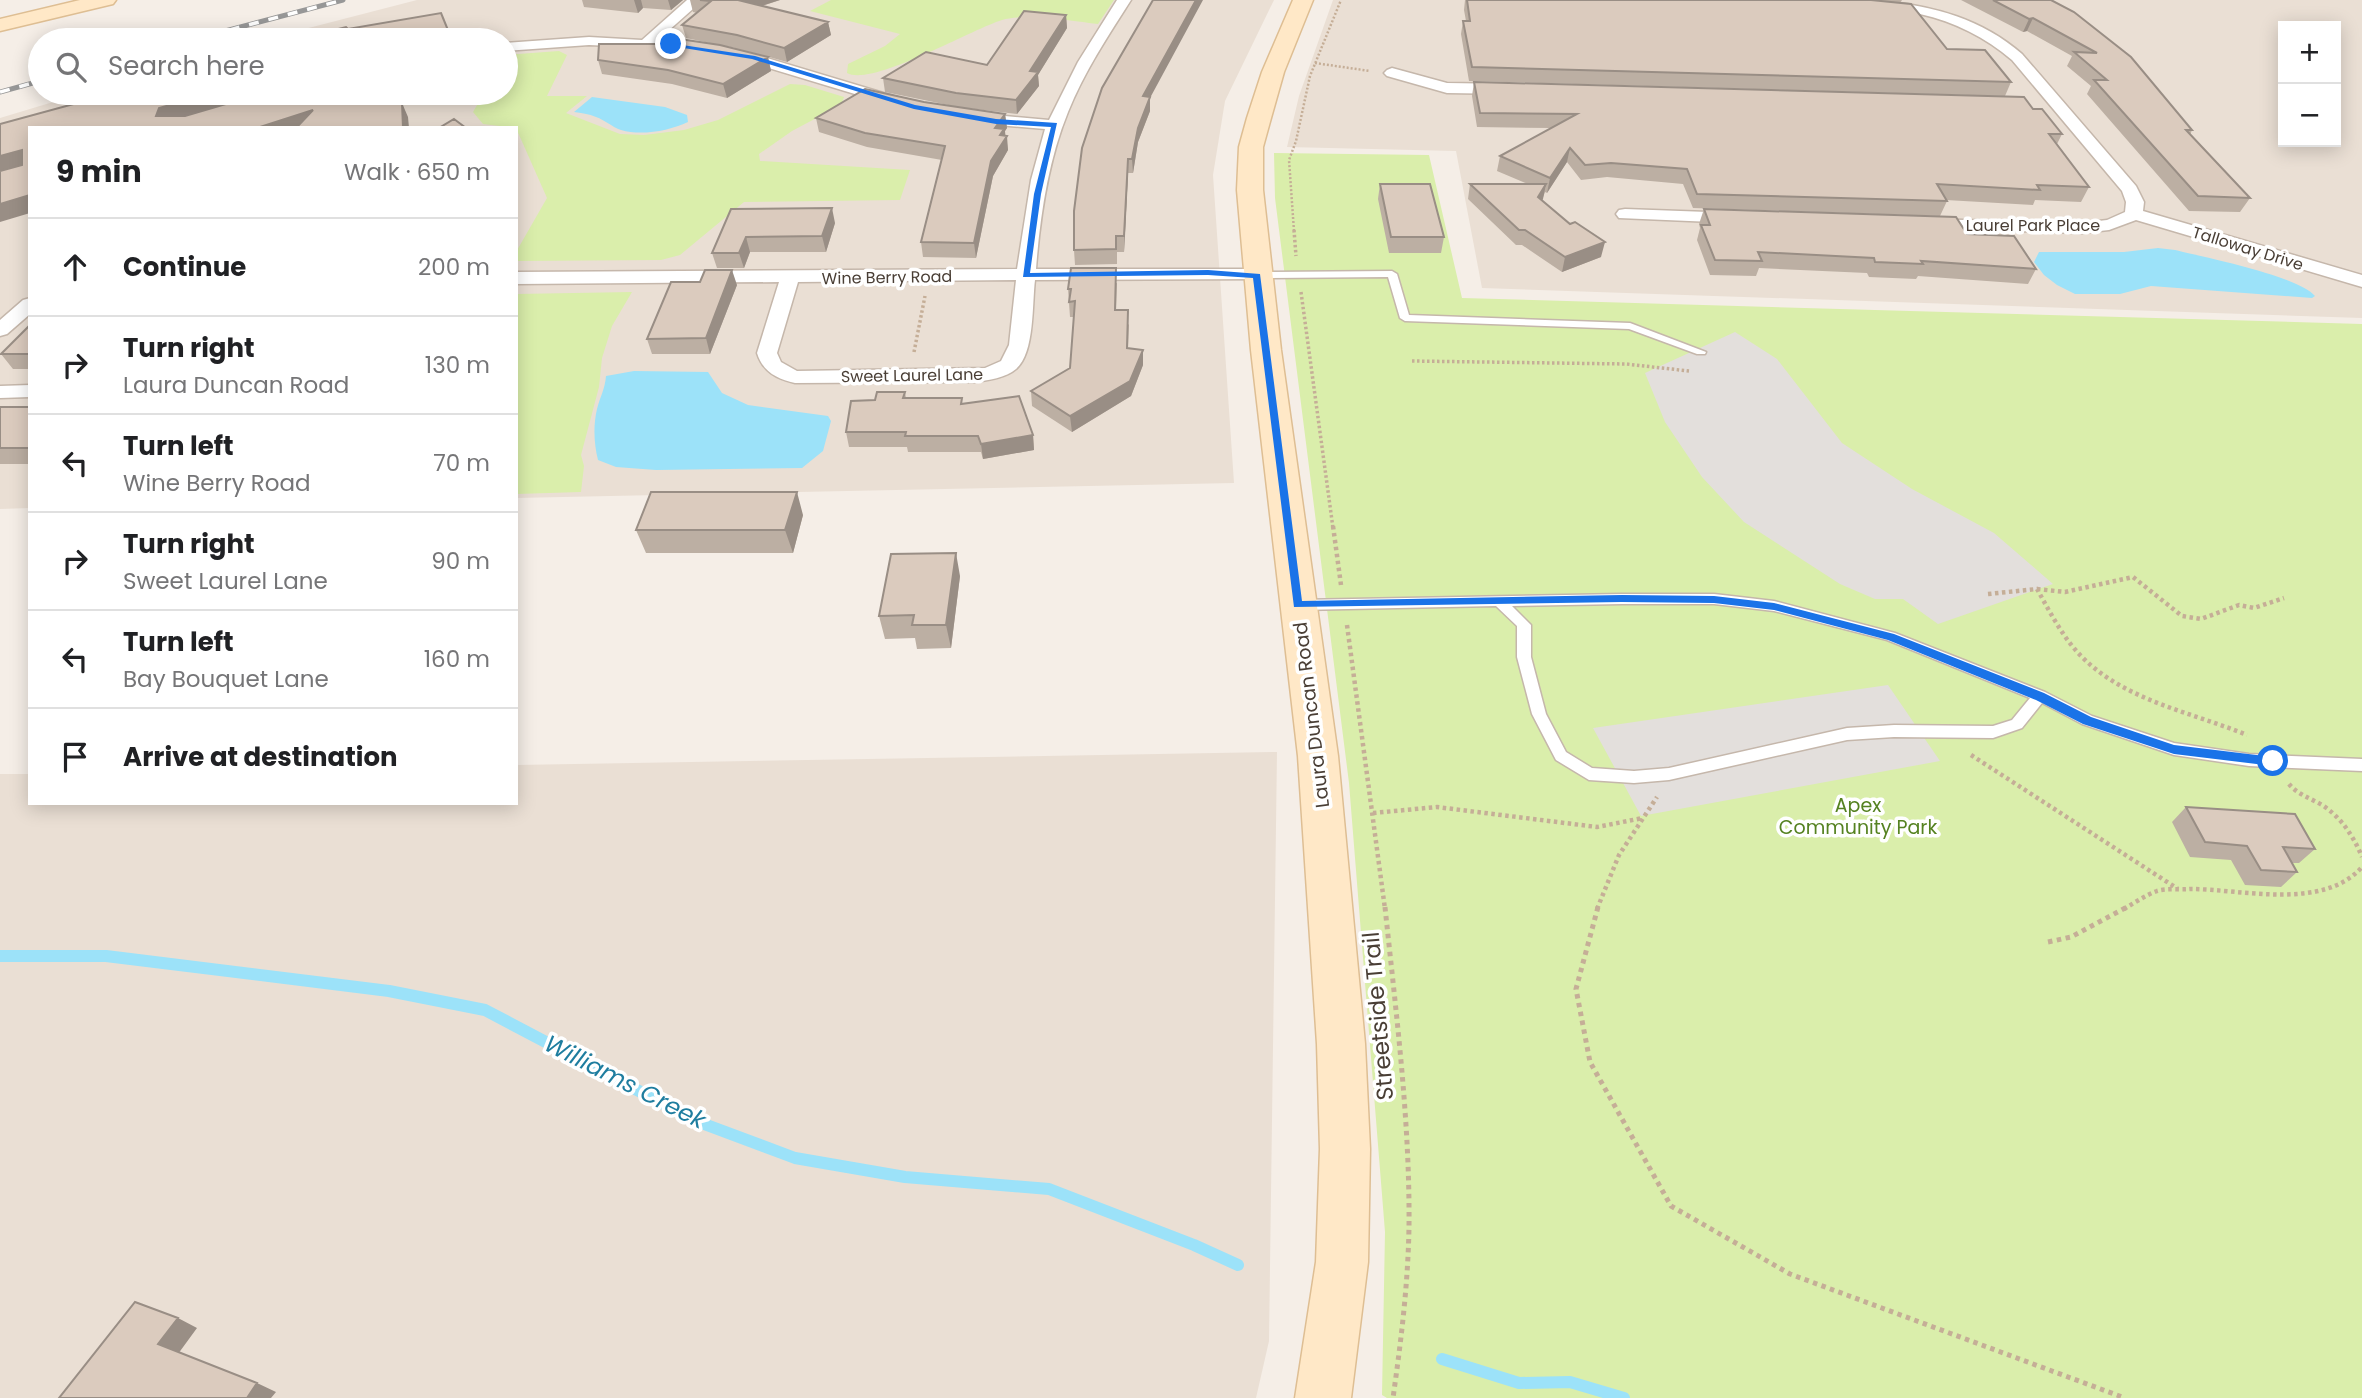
<!DOCTYPE html>
<html lang="en">
<head>
<meta charset="utf-8">
<style>
	:root { --surface:#fff; --page:#f6f6f6; --text:#202124; --muted:#757577; --line:#e0e0e0 }
	body { margin:0; font-family:Poppins,sans-serif; background:var(--page); color:var(--text) }
	.controls { position:absolute; right:21px; top:21px; display:grid; overflow:hidden; border-radius:0px; box-shadow:0 4px 18px #0003 }
	.controls button { width:63px; height:63px; display:grid; place-items:center; padding:0; border:0; border-bottom:2px solid var(--line); background:var(--surface); color:var(--text); font:35px sans-serif }
	.stop { position:absolute; width:21px; height:21px; margin:-16px; border:5px solid #1a73e8; border-radius:50%; background:#fff }
	.stop.end { background:#1a73e8; border-color:#fff; box-shadow:0 2px 7px #0008 }
	.list { margin:0; padding:0; list-style:none }
	h2 { display:flex; justify-content:space-between; align-items:center; height:91px; margin:0; padding:0 28px; font-size:30px }
	h2 small { font-size:23px; font-weight:400; color:var(--muted) }
	.list li { display:grid; grid-template-columns:46px 1fr auto; gap:21px; align-items:center; box-sizing:border-box; height:98px; padding:0 28px; border-top:2px solid var(--line) }
	.list b { display:block; font-size:26px; white-space:nowrap }
	.list p { margin:0; font-size:23px; white-space:nowrap; color:var(--muted) }
	.list em { font-size:23px; font-style:normal; color:var(--muted) }
	.icon { flex:none; width:38px; height:38px; fill:none; stroke:currentColor; stroke-width:2; stroke-linecap:round; stroke-linejoin:round }
	.map { position:relative; flex:none; width:2362px; height:1398px; overflow:hidden }
	.search { position:absolute; background:var(--surface); box-shadow:0 4px 18px #0003; left:28px; top:28px; width:490px; height:77px; display:flex; align-items:center; gap:18px; box-sizing:border-box; padding:0 24px; border-radius:38px; color:var(--muted); font-size:26px }
	.panel { position:absolute; background:var(--surface); box-shadow:0 4px 18px #0003; left:28px; top:126px; width:490px; height:679px; border-radius:0px }
	.map>svg:first-child { display:block }
	.residential { fill:#eadfd4; fill-rule:evenodd }
	.green { fill:#daeeab }
	.parking { fill:#e3dfdc }
	.water { fill:#9ce2f9 }
	.lines { fill:none; stroke-linecap:round; stroke-linejoin:round }
	.stream { stroke:#9ce2f9; stroke-width:12 }
	.lane-casing { stroke:#c5b7ab; stroke-width:3 }
	.street-casing { stroke:#c5b7ab; stroke-width:3 }
	.secondary-casing { stroke:#debe93; stroke-width:3 }
	.path-far3 { stroke:#c5ae97; stroke-width:2.5; stroke-dasharray:2 2; stroke-linecap:butt }
	.path-far2 { stroke:#c5ae97; stroke-width:3.5; stroke-dasharray:2.5 2.5; stroke-linecap:butt }
	.path-far1 { stroke:#c5ae97; stroke-width:4.5; stroke-dasharray:3.5 3.5; stroke-linecap:butt }
	.path { stroke:#c5ae97; stroke-width:5; stroke-dasharray:4.5 4.5; stroke-linecap:butt }
	.lane { fill:#fff; fill-rule:evenodd }
	.street { fill:#fff; fill-rule:evenodd }
	.secondary { fill:#ffe8c7; fill-rule:evenodd }
	.rail-casing { stroke:#979797; stroke-width:5 }
	.rail { stroke:#fff; stroke-width:3.5; stroke-dasharray:10; stroke-linecap:butt }
	.wall { fill:#bcafa3 }
	.shaded-wall { fill:#998e85 }
	.building { fill:#dbcbbe; stroke:#998e85; stroke-width:2 }
	.route { fill:#1a73e8 }
	.labels { text-anchor:middle; stroke-width:7; stroke-linejoin:round; paint-order:stroke }
	.far-street-label { font-size:16px; fill:#493e35; stroke:#fff }
	.street-label { font-size:19px; fill:#493e35; stroke:#fff }
	.park-label { font-size:19px; fill:#558221; stroke:#fff }
	.near-street-label { font-size:23px; fill:#493e35; stroke:#fff }
	.near-water-label { font-size:24px; font-style:italic; fill:#1e7d9f; stroke:#fff }
</style>
</head>
<body>
<div class="map">
<svg width="2362" height="1398" viewBox="0 0 2362 1398">
	<rect width="100%" height="100%" fill="#f5eee7"/>
	<path class="residential" d="M417,0H1274L1225,101L1213,175L1234,483L516,498V128H30V508L0,509V118L83,93H506V40H262Z
		M1333,0H2362V318L1482,288L1456,151L1287,147L1299,96ZM2283,26H2336V142H2283Z
		M1277,752L1269,1341L1256,1398H0V774H30V803H516V765Z"/>
	<path class="green" d="M831,0H1114L1098,24C1073,21 1025,13 1002,20C970,30 872,87 847,73L848,64L885,46L900,34L810,11Z
		M559,51L567,55L547,96H587L566,113L620,134L644,135L684,130L718,120L790,84L805,85L844,97L841,105L792,131L759,154L760,161L910,170L900,200L744,202L680,255L661,260L516,261V252L547,198L516,128L483,124L473,112L484,93H506V55Z
		M1274,153L1429,155L1462,298L2362,324V1398H1387L1382,1395L1385,1232L1349,783L1275,198Z
		M632,292L612,326L602,358L599,387L581,455L584,466L581,492L516,494V294Z"/>
	<path class="parking" d="M1735,332L1777,359L1842,443L1912,489L1994,533L2053,584L1938,624L1903,599H1875L1840,584L1744,522L1702,477L1665,422L1645,373Z
		M1888,685L1940,761L1641,816L1593,728Z"/>
	<path class="water" d="M592,97L665,107L687,115L688,122C669,131 641,136 621,130C612,127 605,120 596,117C589,114 581,113 574,112Z
		M2158,248L2175,250C2204,257 2298,276 2315,296L2312,298L2151,286L2120,294H2075L2057,285L2044,275L2034,262L2039,252H2124Z
		M634,371L708,372L722,393L748,405L828,416L831,421L823,451L802,468L656,470L616,467L598,460C594,444 593,426 597,409C600,397 605,389 606,376Z"/>
	<g class="lines">
		<path class="stream" d="M0,956H106L389,991L485,1010L696,1121L795,1158L905,1177L1049,1189L1194,1245L1238,1265
			M1442,1359L1519,1383L1570,1382L1624,1398"/>
		<g class="lane-casing">
			<path id="lane" d="M1392,271L1397,274L1409,315L1630,323L1706,352L1705,354H1697L1629,329L1405,321L1400,318L1388,277L1257,278L1252,275L1257,272Z
				M1622,594H1714L1774,601L1895,633L2045,692L2092,716L2174,743L2249,754L2362,759V771L2249,766L2174,755L2082,724L2042,703L2022,728L1993,738L1894,737L1847,740L1669,780L1634,783L1589,780L1556,760L1532,714L1517,657V626L1496,606L1299,610L1292,605L1299,600ZM1622,604H1714L1774,611L1887,640L2030,698L2012,720L1993,726L1894,725L1847,728L1669,768L1634,771L1592,768L1566,752L1546,714L1531,657V625L1512,606Z"/>
		</g>
		<g class="street-casing">
			<path id="street" d="M687,0H703L658,40L695,43L700,44L702,47L700,50L589,45L506,51V43L589,37L642,40Z
				M1117,0H1131C1108,36 1084,72 1068,112C1048,161 1040,216 1036,269H1257L1266,275L1264,279L1035,280C1032,303 1035,353 1016,369C1006,378 988,380 975,382L795,383C777,379 763,372 757,353L779,282L516,284V272L1017,269L1031,180L1045,129L973,123L965,118L973,113L1049,120L1078,62ZM1016,280L1009,345L1001,361L985,368L797,371L781,362L777,353L798,282Z
				M1882,1C1934,6 1982,19 2022,54L2136,186L2144,202L2143,211L2362,275V287L2136,220L2109,230L2082,233L1919,228L1916,224L1919,220L1925,219L2082,223L2107,220L2125,212L2126,202L2122,191L2012,60C1985,37 1955,22 1920,14C1906,12 1891,11 1877,8L1875,5Z
				M737,49L900,98L902,101L900,104H888L732,57L729,54L732,51Z
				M1392,68L1447,83L1510,84L1518,89L1510,94L1447,93L1387,76L1384,73L1387,70Z
				M1625,209L1736,213L1745,218L1736,223L1619,218L1616,214L1619,210Z
				M30,298V314L7,334L0,336V320L23,300Z
				M30,385V397L0,398V386Z"/>
		</g>
		<g class="secondary-casing">
			<path id="secondary" d="M80,0H116L113,4L0,31V19Z
				M1293,0H1313L1284,72L1271,118L1263,147V190L1281,350L1338,756L1365,1044L1370,1149L1368,1262L1351,1398H1295L1316,1262L1320,1149L1317,1044L1298,756L1251,350L1237,190L1239,147L1247,118L1262,72Z"/>
		</g>
		<path class="path-far3" d="M1315,63L1370,71
			M1294,231L1289,160L1296,141L1310,76L1341,0"/>
		<path class="path-far2" d="M1294,230L1296,256
			M1301,292L1333,528
			M914,352L925,296
			M1412,361L1626,364L1689,371"/>
		<path class="path-far1" d="M1333,526L1341,585
			M2037,589L2065,592L2133,577L2182,616L2201,619L2239,605L2254,608L2284,598
			M1988,594L2037,589C2050,612 2063,638 2082,657C2126,701 2191,712 2247,735
			M1347,625L1385,909
			M1971,755L2178,889
			M2289,784C2297,794 2310,798 2322,805C2341,817 2354,837 2362,857
			M1373,813L1437,807L1597,827L1643,818
			M1597,909L1619,855L1657,797
			M2124,909C2134,903 2146,895 2157,891C2167,888 2180,890 2190,889C2242,889 2323,911 2362,867"/>
		<path class="path" d="M1385,907C1396,1013 1410,1120 1409,1227C1408,1285 1401,1341 1393,1398
			M1598,907L1576,989L1590,1062L1671,1206L1790,1274L2125,1398
			M2048,942L2071,937L2127,907"/>
		<use href="#lane" class="lane"/>
		<use href="#street" class="street"/>
		<use href="#secondary" class="secondary"/>
		<g class="rail-casing">
			<path id="rail" d="M191,40L343,0
				M0,92L40,81"/>
		</g>
		<use href="#rail" class="rail"/>
	</g>
	<path class="wall" d="M582,0H683L671,10L643,8L638,13L584,7Z
		M690,0H780L762,6L828,22L831,35L787,62L740,49L721,45L768,57L771,71L727,98L672,84L602,74L598,60L719,45L686,38L682,25L697,13L693,12Z
		M1465,0H1902L1900,3L1947,49L2011,82L2005,96L1469,81L1461,34L1463,21H1466L1464,10Z
		M1961,0H2051L2192,130L2190,135L2250,198L2240,212L2189,211L2087,94L2091,86L2067,66L2072,56L2027,31L2023,32Z
		M1066,15L1067,28L1038,75L1039,86L1017,114L958,107L885,92L883,78L987,65Z
		M1474,82L2033,109L2062,134L2057,144L2089,187L2081,202L2035,200L2033,205L1946,200L1947,201L1940,216L1693,208L1683,184L1607,177L1581,180L1567,162L1547,193L1545,192L1542,200L1601,257L1562,272L1522,245H1516L1468,199L1470,184H1528L1497,171L1500,156L1551,128L1477,127L1472,96Z
		M1150,98V111L1138,142L1133,173H1128L1124,252H1117V264L1075,265L1074,250Z
		M924,102L1005,114L1007,128L1005,131L1008,150L993,176L976,258L923,257L921,242L942,160L867,147L819,132L816,118Z
		M1380,184L1444,237L1441,253H1389L1378,199Z
		M731,209L835,223L826,252H750L744,268H717L712,253Z
		M1704,209L1967,234L2036,269L2028,284L1918,276L1916,279L1869,277L1867,273L1759,268L1756,276L1710,275L1697,240L1700,228L1699,224Z
		M700,282L737,285L710,354H652L647,339Z
		M1117,283L1116,310L1129,325L1128,348L1143,365L1131,396L1072,432L1032,406L1031,391L1070,368L1074,317H1070L1068,289Z
		M30,325V369H13L1,354Z
		M905,392L906,398L963,404L1033,435L1034,450L983,459L981,452H908L907,447H849L846,432L875,400Z
		M0,407H30V464H0Z
		M803,515L793,553H646L636,530Z
		M960,576L951,648L917,649L915,638L885,639L879,616Z
		M2186,807L2315,849L2299,863H2292L2297,872L2281,887L2245,885L2231,860L2190,857L2172,822Z"/>
	<path class="shaded-wall" d="M634,0H641L643,8L638,13Z
		M668,0H683L671,10Z
		M738,0H780L740,13Z
		M1196,0H1203L1150,98V111L1138,142L1133,173L1132,159L1143,96Z
		M1066,15L1067,28L1038,75L1039,86L1017,114L1016,100L1030,71Z
		M2033,18L2027,31L2023,32L2029,19Z
		M828,22L831,35L787,62L784,48Z
		M768,57L771,71L727,98L723,84Z
		M212,93H268L167,122L156,116L159,108Z
		M360,93H432L366,106Z
		M402,103L408,117L409,128H403Z
		M313,110L309,128H257Z
		M1005,114L1007,128L1005,131V138L1007,136L1008,150L993,176L976,258L974,243L995,128Z
		M1570,148L1567,162L1547,193L1550,178Z
		M22,150L30,162L0,173V156Z
		M1128,159V173L1124,252V236Z
		M1546,184L1543,199L1535,212L1538,197Z
		M30,195V213L0,222V204Z
		M832,208L835,223L826,252L822,236Z
		M746,237L750,252L744,268L739,253Z
		M1605,242L1601,257L1562,272L1565,257Z
		M732,270L737,285L710,354L706,338Z
		M1143,350V365L1131,396L1072,432L1070,416Z
		M1033,435L1034,450L983,459L981,444Z
		M797,492L803,515L793,553L785,530Z
		M956,553L960,576L951,648L946,625Z
		M178,1318L197,1328L178,1354L158,1344Z
		M257,1383L276,1392L271,1398H247Z"/>
	<path class="building" d="M700,0H738L828,22L784,48L737,35L682,25L711,1Z
		M1153,0H1196L1143,96L1150,97L1138,128L1132,159H1128L1124,236H1116V249L1074,250V211L1082,148L1102,88Z
		M1467,0H1871L1911,4L1947,49L1985,50L2011,82L1472,67L1463,21H1470Z
		M1993,0H2051L2074,12L2131,57L2192,130H2186L2250,198L2198,196L2094,80H2107L2074,52L2097,53L2033,18L2029,19Z
		M1024,11L1066,15L1030,71L1038,72L1016,100L956,93L883,78L926,52L987,65Z
		M441,13L452,40H293L346,27L348,29Z
		M666,37L720,45L768,57L723,84L668,70L598,60L599,44H657Z
		M1474,82L2024,97L2033,109H2042L2062,134H2049L2089,187L2037,185L2040,190L1937,184L1947,201L1697,194L1687,169L1611,163L1585,165L1570,148L1550,178L1500,156L1577,114L1480,113Z
		M865,89L924,102L1005,114L995,128L1004,129L1000,135L1007,136L991,161L974,243L921,242L945,146L865,133L816,118Z
		M114,93H212L159,108L156,116H185L264,93H363L402,103L403,128H296L313,110L257,128H30V195L0,204V171L22,165V150L0,156V124Z
		M454,119L466,128H439Z
		M1380,184H1430L1444,237H1391Z
		M1470,184H1546L1538,197L1570,224L1575,222L1605,242L1565,257L1525,230H1519Z
		M832,208L822,236L746,237L739,253H712L731,209Z
		M1704,209L1956,217L1967,234L2014,236L2036,269L1921,261L1923,264L1875,262L1874,258L1758,252L1762,261L1715,260L1701,225H1710Z
		M1071,268H1116L1115,310H1128L1127,348L1143,350L1130,381L1070,416L1031,391L1070,368L1075,301L1069,302L1071,289H1068Z
		M705,270H732L706,338L647,339L671,282H700Z
		M30,325V354H1Z
		M877,392H905L903,398H962L961,404L1019,396L1033,435L981,444L978,436H905L906,432H846L851,401L875,400Z
		M0,407H30V448H0Z
		M651,492H797L785,530H636Z
		M956,553L946,625H912L914,615L879,616L891,554Z
		M2186,807L2295,814L2315,849L2283,847L2297,872L2261,870L2247,846L2205,842Z
		M135,1302L178,1318L158,1344L257,1383L247,1398H59Z"/>
	<path class="route" d="M669,43L755,56L915,105L996,119L1057,123L1041,194L1030,273L1208,270L1260,274L1302,601L1622,595L1714,596L1774,603L1894,634L2044,693L2091,717L2174,745L2273,757L2279,761L2273,766L2174,754L2083,724L2036,700L1888,640L1774,610L1714,603L1622,602L1294,607L1253,278L1208,275L1023,277L1034,194L1051,127L996,124L914,109L752,59L671,46Z"/>
	<g class="labels">
		<g class="far-street-label">
			<text x="2033" y="231">Laurel Park Place</text>
			<text transform="translate(2248 248) rotate(17)" y="6">Talloway Drive</text>
			<text transform="translate(887 277) rotate(-1)" y="6">Wine Berry Road</text>
			<text transform="translate(912 375) rotate(-1)" y="6">Sweet Laurel Lane</text>
		</g>
		<g class="street-label">
			<text transform="translate(1311 715) rotate(-97)" y="7">Laura Duncan Road</text>
		</g>
		<g class="park-label">
			<text x="1858" y="812">Apex<tspan x="1858" dy="22">Community Park</tspan></text>
		</g>
		<g class="near-street-label">
			<text transform="translate(1378 1016) rotate(-95)" y="8">Streetside Trail</text>
		</g>
		<g class="near-water-label">
			<text transform="translate(625 1082) rotate(27)" y="8">Williams Creek</text>
		</g>
	</g>
</svg>
<div class="controls">
<button>+</button>
<button>−</button>
</div>
<div class="stop" style="left:2273px;top:761px"></div>
<div class="stop end" style="left:671px;top:44px"></div>
<div class="search"><svg class="icon" aria-label="search" viewBox="0 0 24 24"><circle cx="10" cy="10" r="6"/><path d="M15 15l6 6"/></svg>Search here</div>
<section class="panel">
<h2>9 min<small>Walk · 650 m</small></h2>
<ul class="list">
<li><svg class="icon" aria-label="ahead" viewBox="0 0 24 24"><path d="M12 20V5M6 11l6-6 6 6"/></svg><div><b>Continue</b></div><em>200 m</em></li>
<li><svg class="icon" aria-label="right" viewBox="0 0 24 24"><path d="M7 20v-9h11M14 6l5 5-5 5"/></svg><div><b>Turn right</b><p>Laura Duncan Road</p></div><em>130 m</em></li>
<li><svg class="icon" aria-label="left" viewBox="0 0 24 24"><path d="M17 20v-9H6M10 6l-5 5 5 5"/></svg><div><b>Turn left</b><p>Wine Berry Road</p></div><em>70 m</em></li>
<li><svg class="icon" aria-label="right" viewBox="0 0 24 24"><path d="M7 20v-9h11M14 6l5 5-5 5"/></svg><div><b>Turn right</b><p>Sweet Laurel Lane</p></div><em>90 m</em></li>
<li><svg class="icon" aria-label="left" viewBox="0 0 24 24"><path d="M17 20v-9H6M10 6l-5 5 5 5"/></svg><div><b>Turn left</b><p>Bay Bouquet Lane</p></div><em>160 m</em></li>
<li><svg class="icon" aria-label="arrive" viewBox="0 0 24 24"><path d="M6 21V4h12l-3 4 3 4H6"/></svg><div><b>Arrive at destination</b></div></li>
</ul>
</section>
</div>
</body>
</html>
